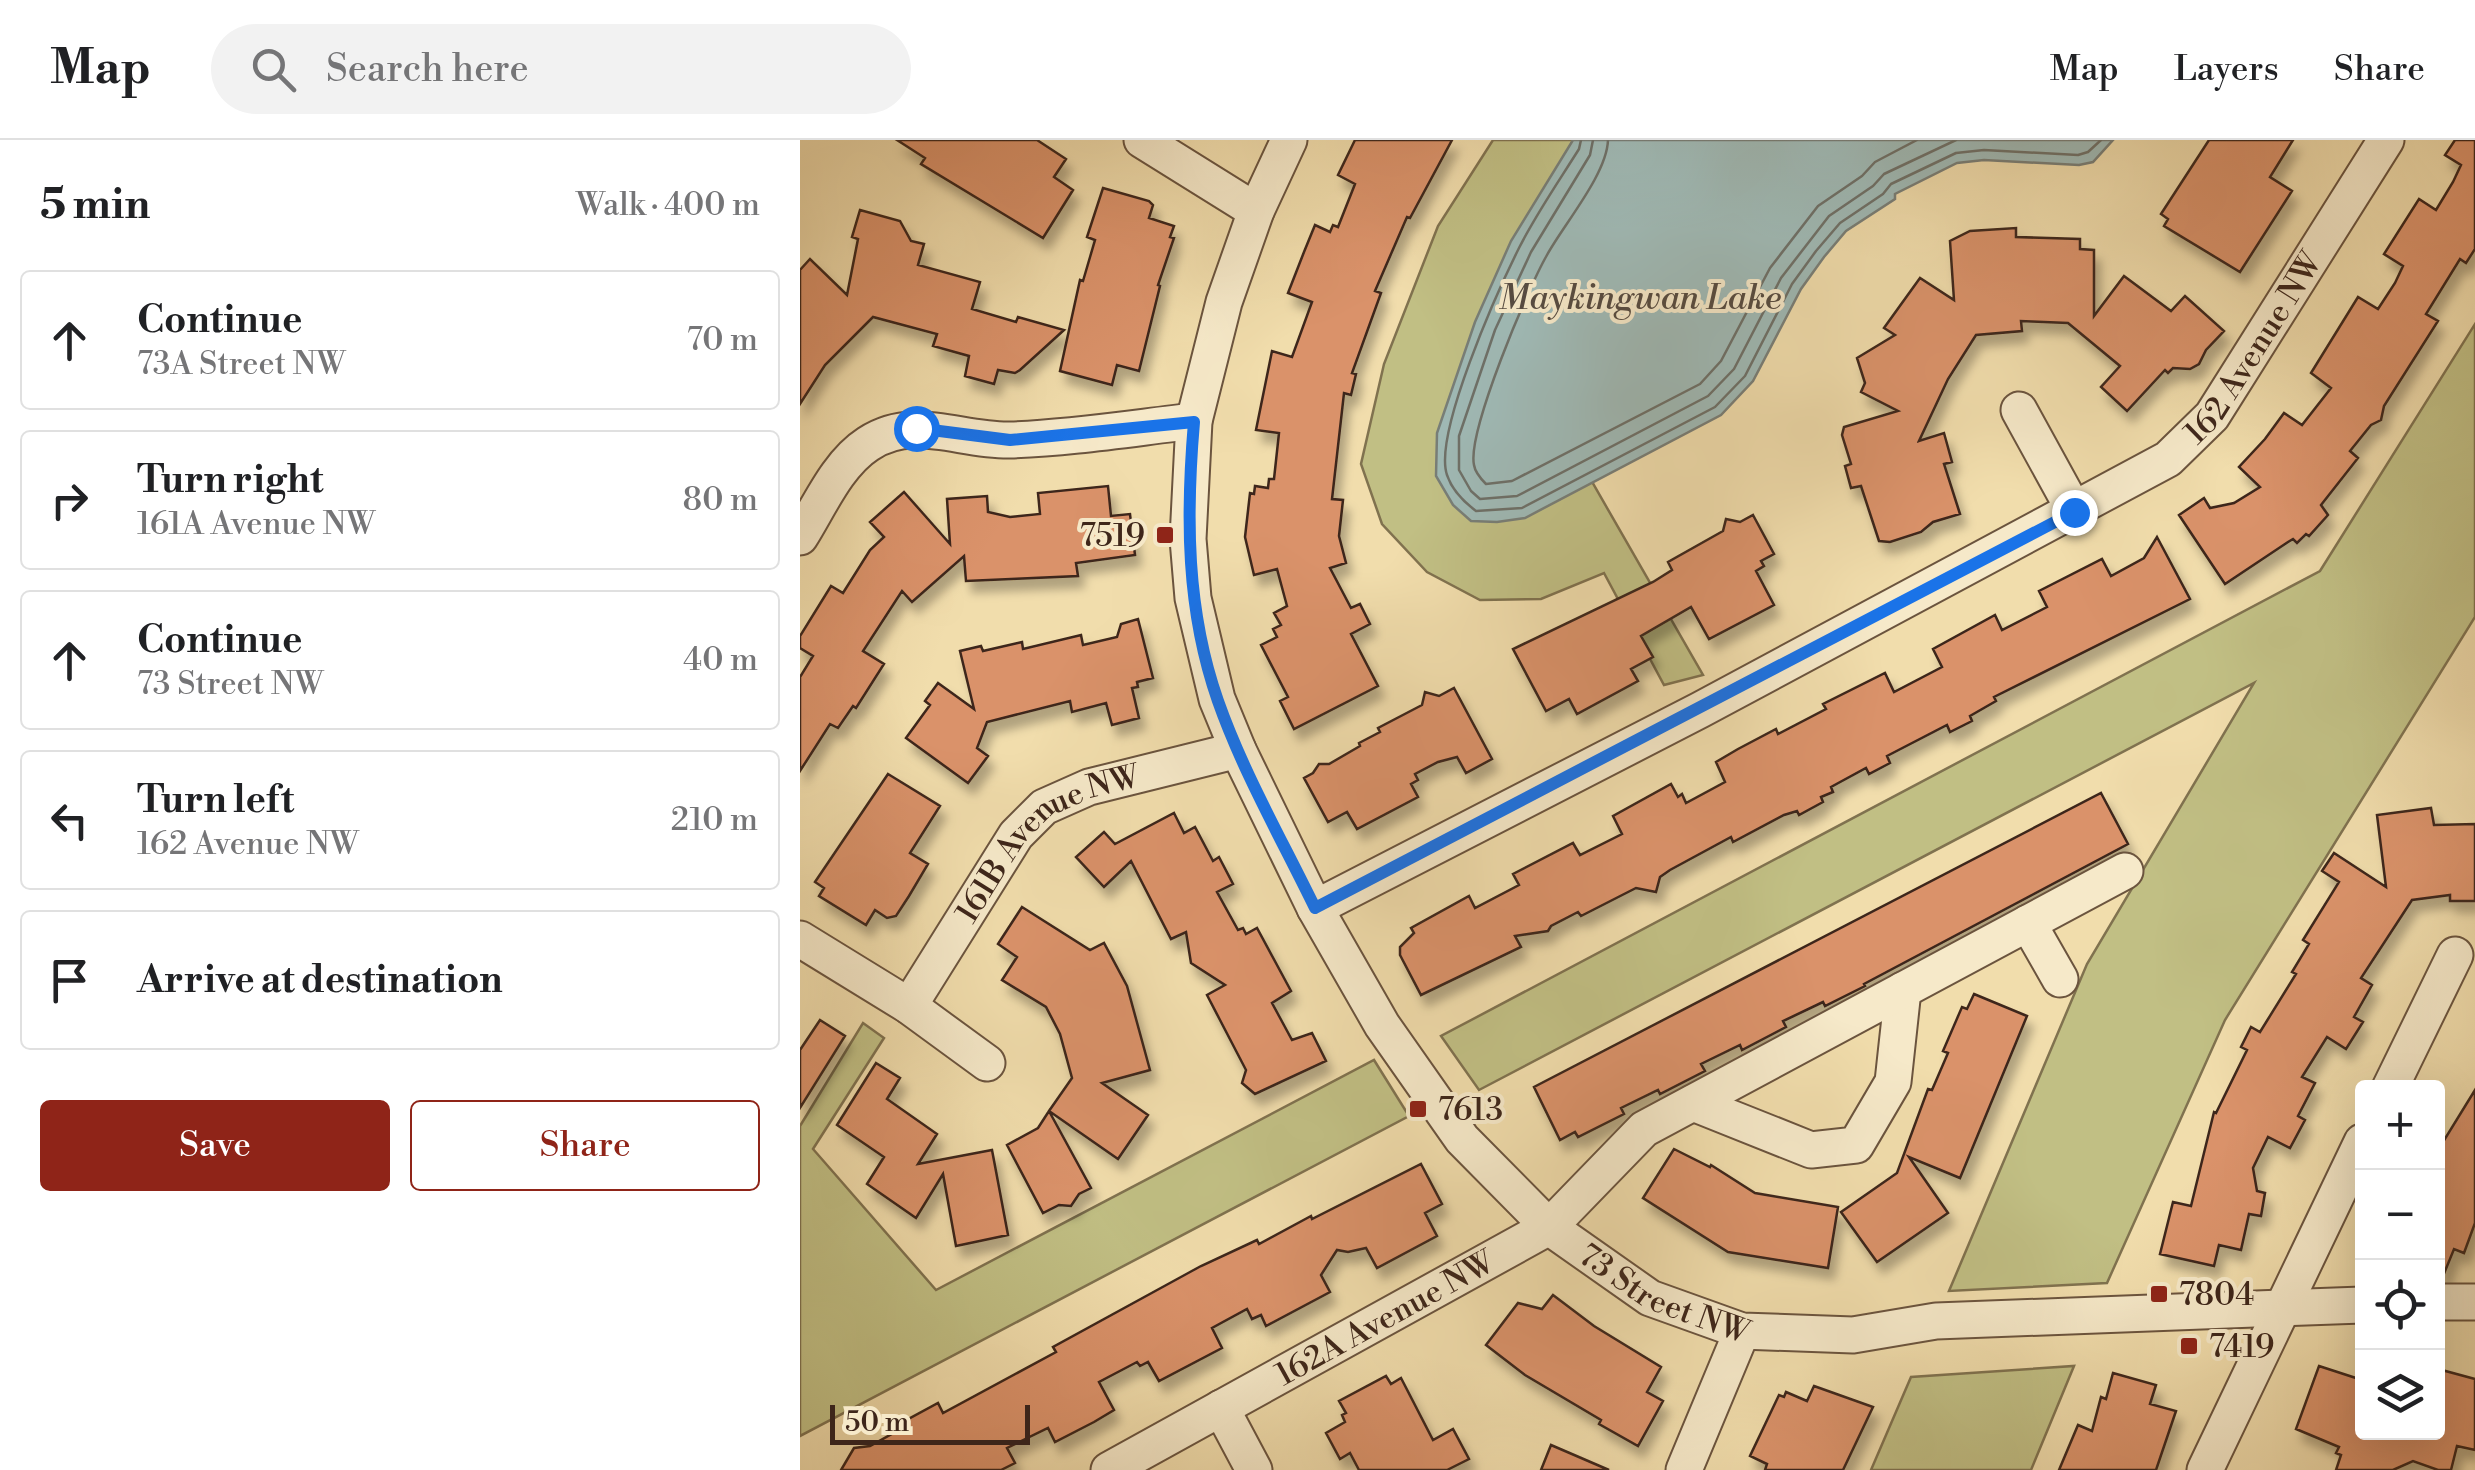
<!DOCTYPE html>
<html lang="en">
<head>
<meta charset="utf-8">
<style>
	:root { --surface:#fff; --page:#f2f2f2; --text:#202124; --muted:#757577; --line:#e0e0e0; --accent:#8f2418 }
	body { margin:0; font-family:"Libre Bodoni",serif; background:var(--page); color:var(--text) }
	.controls { position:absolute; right:30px; bottom:30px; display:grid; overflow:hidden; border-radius:10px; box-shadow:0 10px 40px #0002 }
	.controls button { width:90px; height:90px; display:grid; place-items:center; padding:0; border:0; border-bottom:2px solid var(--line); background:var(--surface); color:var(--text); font:50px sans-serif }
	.scale { position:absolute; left:30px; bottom:25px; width:200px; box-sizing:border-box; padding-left:10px; border:5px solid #3e261a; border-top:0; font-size:28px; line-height:35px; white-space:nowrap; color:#3e261a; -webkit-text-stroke:8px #f6e9c9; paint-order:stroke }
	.stop { position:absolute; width:30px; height:30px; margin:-22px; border:8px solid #1a73e8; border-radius:50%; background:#fff }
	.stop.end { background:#1a73e8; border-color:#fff; box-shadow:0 2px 10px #0008 }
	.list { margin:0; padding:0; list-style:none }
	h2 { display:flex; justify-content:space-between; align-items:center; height:130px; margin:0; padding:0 40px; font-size:42px }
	h2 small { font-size:32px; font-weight:400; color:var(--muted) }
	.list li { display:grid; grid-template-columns:65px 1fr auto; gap:30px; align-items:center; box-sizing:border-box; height:140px; margin:0 20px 20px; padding:0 20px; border:2px solid var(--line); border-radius:10px }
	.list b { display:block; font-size:38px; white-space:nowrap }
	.list p { margin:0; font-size:32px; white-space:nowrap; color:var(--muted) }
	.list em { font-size:32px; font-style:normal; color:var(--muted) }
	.actions { display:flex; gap:20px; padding:30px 40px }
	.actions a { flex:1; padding:22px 0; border:2px solid var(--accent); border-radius:10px; text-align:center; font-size:35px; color:var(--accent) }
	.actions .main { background:var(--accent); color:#fff }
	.icon { flex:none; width:55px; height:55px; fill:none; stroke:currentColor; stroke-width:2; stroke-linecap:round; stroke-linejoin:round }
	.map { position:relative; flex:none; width:1675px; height:1330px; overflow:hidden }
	header { display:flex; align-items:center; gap:60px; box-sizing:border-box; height:140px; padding:0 50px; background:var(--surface); border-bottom:2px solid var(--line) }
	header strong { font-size:48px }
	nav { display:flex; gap:55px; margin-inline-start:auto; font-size:35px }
	.search { width:700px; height:90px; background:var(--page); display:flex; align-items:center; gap:25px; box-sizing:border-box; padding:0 35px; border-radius:55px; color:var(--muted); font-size:38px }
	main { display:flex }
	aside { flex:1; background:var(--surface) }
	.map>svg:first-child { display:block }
	.green { fill:#c1bf84; stroke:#80724f; stroke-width:2.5 }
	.water { fill:#9fb9b5; stroke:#787e77; stroke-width:2.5 }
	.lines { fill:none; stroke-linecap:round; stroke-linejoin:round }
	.shore { stroke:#6e7068; stroke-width:2.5 }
	.building { fill:#da926a; stroke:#3e261a; stroke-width:2.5; filter:url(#shadow) }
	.minor-casing { stroke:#6b543e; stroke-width:39 }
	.minor { stroke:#f6e9c9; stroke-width:35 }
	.route { stroke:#1a73e8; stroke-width:12 }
	.poi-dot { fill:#8f2418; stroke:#f6e9c9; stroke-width:4 }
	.labels { text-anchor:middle; stroke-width:8; stroke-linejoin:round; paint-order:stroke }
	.street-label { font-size:32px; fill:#3e261a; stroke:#f6e9c9 }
	.poi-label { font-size:32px; fill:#3e261a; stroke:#f6e9c9; text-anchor:start }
	.water-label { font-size:35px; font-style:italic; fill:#564b41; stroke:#f6e9c9 }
</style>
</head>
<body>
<header>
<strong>Map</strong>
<div class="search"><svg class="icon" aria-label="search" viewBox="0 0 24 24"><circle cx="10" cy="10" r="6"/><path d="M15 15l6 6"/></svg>Search here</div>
<nav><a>Map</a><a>Layers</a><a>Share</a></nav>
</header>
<main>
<aside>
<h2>5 min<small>Walk · 400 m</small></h2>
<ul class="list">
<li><svg class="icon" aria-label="ahead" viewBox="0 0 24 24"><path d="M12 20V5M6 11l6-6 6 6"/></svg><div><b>Continue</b><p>73A Street NW</p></div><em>70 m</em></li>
<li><svg class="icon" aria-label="right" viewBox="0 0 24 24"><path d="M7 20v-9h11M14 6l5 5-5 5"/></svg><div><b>Turn right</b><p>161A Avenue NW</p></div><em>80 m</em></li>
<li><svg class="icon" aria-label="ahead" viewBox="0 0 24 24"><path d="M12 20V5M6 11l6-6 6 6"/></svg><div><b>Continue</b><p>73 Street NW</p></div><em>40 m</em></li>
<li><svg class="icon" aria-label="left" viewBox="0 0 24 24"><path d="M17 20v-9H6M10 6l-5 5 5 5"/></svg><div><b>Turn left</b><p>162 Avenue NW</p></div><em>210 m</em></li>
<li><svg class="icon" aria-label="arrive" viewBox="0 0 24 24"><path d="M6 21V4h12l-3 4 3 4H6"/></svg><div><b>Arrive at destination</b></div></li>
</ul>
<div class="actions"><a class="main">Save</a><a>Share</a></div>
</aside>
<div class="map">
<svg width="1675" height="1330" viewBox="0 0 1675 1330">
	<defs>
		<filter id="shadow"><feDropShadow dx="6" dy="11" stdDeviation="5" flood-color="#0004"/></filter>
	</defs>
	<rect width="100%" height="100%" fill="#f1ddac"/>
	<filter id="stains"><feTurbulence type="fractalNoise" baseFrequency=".002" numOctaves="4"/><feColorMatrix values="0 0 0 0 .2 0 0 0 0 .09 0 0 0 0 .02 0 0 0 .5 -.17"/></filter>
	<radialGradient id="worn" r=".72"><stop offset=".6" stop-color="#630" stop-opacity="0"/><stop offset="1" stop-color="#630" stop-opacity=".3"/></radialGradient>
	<path class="green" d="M693,0H851L691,284L791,340L903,535L864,545L804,433L741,459L680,460L627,432L582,384L561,324L584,224L638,86Z
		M1675,184V477L1425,880L1307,1143L1149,1151L1287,824L1454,543L679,950L641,896L1520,431Z
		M63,883L84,898L13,1009L136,1150L574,920L609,976L0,1296V986Z
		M1274,1226L1231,1330H1071L1111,1237Z"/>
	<path class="water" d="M773,0H1313L1293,22L1279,25L1184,20L1157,23L1095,54V59L1046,91L1024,117L1001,149L953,241L921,275L725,378L697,382L671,381L653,365L636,336L637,293L675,182L711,101Z"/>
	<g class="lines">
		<path class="shore" d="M781,0L779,9C759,41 736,74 719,108C698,150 633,294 647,335C652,350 664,362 676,371L722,368L915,267L945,236L992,144L1016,111L1040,83L1083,54L1091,44L1156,13L1184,10L1278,15L1288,12L1301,0
			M793,0L790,15L731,112L695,190L659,296V330L671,351L680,359L717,356L908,256L934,229L981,138L1029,76L1073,46L1084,34L1156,0
			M808,0C807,34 764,84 747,115C728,148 667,292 674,325C675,332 681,339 686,344L712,341L900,244L921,221L970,128L1018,66L1062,36L1075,22L1117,0"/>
	</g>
	<path class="building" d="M97,0H237L266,19L254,37L273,50L243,98L121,24L125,18Z
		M555,0H652L610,78L607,77L575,151L581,153L552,233L556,234L551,255L544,253L532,359L543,360L539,396L546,423L530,428L551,468L560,464L570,484L551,494L578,546L494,589L480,561L488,557L461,505L477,497L473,489L481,485L474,473L487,466L477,429L454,435L445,397L450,353L454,354L455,346L468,348L469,339H474L479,293L456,290L472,211L492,217L512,162L488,153L504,112L515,85L530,92L533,85L538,87L555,44L538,35Z
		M1409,0H1493L1470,37L1492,51L1440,132L1364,86L1368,79L1361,74Z
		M1655,0H1675V109L1666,123L1660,119L1626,174L1638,181L1584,266L1581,280L1571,285L1550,311L1558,318L1521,365L1528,375L1509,396L1506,394L1497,403L1493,399L1488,402L1425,444L1379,375L1404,358L1410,368L1434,363L1460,347L1439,327L1465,299L1484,273L1502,285L1531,248L1511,233L1558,157L1578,169L1595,143L1603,126L1584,114L1619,59L1636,70L1653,42L1661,25L1645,15Z
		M303,48L349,61L353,65L349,78L374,86L370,97L374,98L358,145L360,146L339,231L317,225L312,245L260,231L280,140L283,141L295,100L287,97Z
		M60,70L100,81L111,101L124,104L118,125L180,142L172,169L216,182L218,177L264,190L220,230L215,233L198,230L194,244L165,236L169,216L133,206L137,194L73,177L25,225L0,264V130L10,119L47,155L58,99L52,97Z
		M1216,88V97L1280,99V109L1294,110V176L1324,136L1371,171L1385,156L1424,191L1406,210L1399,224L1390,229L1373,228L1368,233L1365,230L1327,271L1301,247L1320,226L1268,183L1221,181L1222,191L1176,195L1148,239L1119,301L1144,293L1152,322L1144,324L1160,374L1133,382L1121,392L1090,402L1079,401L1061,346L1051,348L1045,326L1051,324L1042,295L1044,287L1098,271L1061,252L1065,243L1057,218L1095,195L1084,188L1120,138L1154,160L1150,101L1170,91Z
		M308,346L311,376L330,374L335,415L276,423L278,436L166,441L164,416L112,462L102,451L63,511L84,524L56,568L53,566L38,588L30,584L0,631V537L13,516L0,508V496L31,446L43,453L70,410L84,397L70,382L104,352L150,404L147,359L187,356L188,372L210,377L240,374L238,353Z
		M953,375L974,414L961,421L964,426L956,431L974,465L909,499L891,467L841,496L853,517L831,529L838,541L777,574L769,559L746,571L713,509L853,442L872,430L868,422L923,391L926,379L940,382Z
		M1357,397L1390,459L1194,557L1196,561L1170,576L1172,581L1150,592L1147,585L1087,616L1090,623L1069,634L1066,628L1031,647L1033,652L1021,657L1023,662L999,675L997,671L984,675L933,702L931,697L870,730L860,737L856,752L836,748L781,776L778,772L751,786L748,791L715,796L721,807L621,855L600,815V807L614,793L611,788L669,756L675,768L719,745L713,734L773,703L780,715L822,694L813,676L871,644L878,657L882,654L886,663L925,642L916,622L938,609L976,589L978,594L1026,569L1023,564L1085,533L1094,552L1142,527L1133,509L1195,475L1202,490L1247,467L1239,451L1302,419L1311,436L1344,418Z
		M338,479L353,538L337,542L338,547L332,548L339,578L312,585L306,563L272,572L270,561L187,582L177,608L188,616L168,643L106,598L130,565L125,561L138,543L174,569L160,511L181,506L183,511L222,502L223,509L281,495L283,505L317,497L321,484Z
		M654,548L692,619L666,633L657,617L638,622L615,634L618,640L611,644L618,657L557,689L547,672L528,682L504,638L513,633L519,624H529L560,606L559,603L580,592L578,588L622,565L625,552L639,556Z
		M88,634L140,666L110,713L128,724L109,756L96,776L87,778L75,770L66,785L19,756L24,748L15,742Z
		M1301,653L1328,704L1064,844L1065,846L1025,866L1023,862L983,881L986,887L942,910L940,905L901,924L905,931L860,954L858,950L821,968L824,974L778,997L775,992L760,1000L734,947Z
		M1631,668L1634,685L1675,684V761H1650V755L1612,760L1561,838L1572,845L1554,877L1563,882L1546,909L1527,897L1502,937L1515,943L1498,976L1505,980L1490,1008L1468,997L1453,1028L1457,1051L1465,1053L1461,1076L1449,1074L1441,1110L1419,1105L1414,1126L1360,1114L1373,1062L1391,1066L1414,972L1416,973L1447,910L1441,907L1451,887L1460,892L1496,834L1492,832L1509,804L1503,800L1539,742L1522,731L1534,713L1586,747L1577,675Z
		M374,673L384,693L395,687L413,721L419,717L433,744L417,752L438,790L443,788L446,794L457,788L491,851L472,863L492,900L512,893L526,921L455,954L442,943L446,930L407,855L425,845L391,823L386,792L371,799L331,721L304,747L276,717L304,692L315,704Z
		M222,767L290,810L304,803L327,846L350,930L302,943L348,975L318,1019L249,971L272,938L260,894L246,867L202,840L217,817L198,804Z
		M1174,854L1227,876L1160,1038L1109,1017L1148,1073L1077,1122L1041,1072L1097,1033L1128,949L1132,950L1148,913L1143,911L1162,867L1167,869Z
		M20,880L45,896L0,968V910Z
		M76,923L100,938L87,959L137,994L118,1024L192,1010L208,1095L156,1106L143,1034L116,1078L67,1044L84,1017L37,985Z
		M1675,950V1083L1664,1113L1654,1109L1641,1141H1638V1010Z
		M249,971L291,1048L279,1054L271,1066L259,1065L243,1073L207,1005L238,988Z
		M874,1009L910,1027L911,1025L955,1053L1038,1067L1028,1128L928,1112L843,1058Z
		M621,1024L642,1064L625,1073L637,1096L577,1128L566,1108L548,1112L537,1110L521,1135L530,1152L466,1186L461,1175L452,1179L447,1169L412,1188L422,1208L359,1241L348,1222L340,1226L337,1222L299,1242L314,1270L294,1282L255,1302L248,1288L207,1308L215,1323L201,1330H41L54,1308L70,1306L106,1286L103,1282L138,1263L143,1273L256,1212L253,1207L401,1126L457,1100L459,1104L511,1076L512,1079Z
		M753,1155L794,1186L861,1227L847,1252L863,1261L838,1306L799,1284L801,1280L725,1235L686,1205L718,1163L742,1169Z
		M1519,1226L1562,1240V1292H1638V1229L1675,1239V1310L1657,1306L1651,1330H1638L1613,1321L1593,1330H1536L1541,1315L1536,1313L1539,1307L1496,1289Z
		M1313,1233L1356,1245L1350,1264L1376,1271L1356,1330H1259L1278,1285L1292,1291L1301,1257L1306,1259Z
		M586,1236L591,1244L601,1238L633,1300L653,1289L669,1319L647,1330H559L550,1313L540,1319L526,1293L545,1282L542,1275L546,1273L539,1261Z
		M1014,1246L1073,1267L1043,1330H965L967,1324L950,1316L979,1255L984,1257L986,1252L1007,1261Z
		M751,1305L809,1330H741Z"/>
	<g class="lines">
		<g class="minor-casing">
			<g id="minor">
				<path d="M342,0L456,71"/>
				<path id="s1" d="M489,0L456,71L424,162L394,281L388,399L393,458L417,559L438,610L515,768L582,885L662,999L749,1087L850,1158L942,1191L1053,1195L1136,1181L1562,1165"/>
				<path d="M1219,270L1275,372"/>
				<path d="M0,397C19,367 37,324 68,304C114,274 159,301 210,300C271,298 333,288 394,281"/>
				<path id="s2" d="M515,768L900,570L1368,319L1412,276L1586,0"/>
				<path d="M1228,783L1260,839"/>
				<path d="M0,799L109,866L187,923"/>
				<path id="s3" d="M109,866L216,695L244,667L289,647L438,610"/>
				<path d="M1590,948L1655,815"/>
				<path d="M893,963L1011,1010L1056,1005L1093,942L1103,850"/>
				<path d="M1638,1162H1675"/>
				<path d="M421,1268L454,1330"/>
				<path id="s4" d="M309,1330L749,1087L844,989L1325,731"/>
				<path d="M884,1330L942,1191"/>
				<path d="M1405,1330L1562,1002"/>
			</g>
		</g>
		<use href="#minor" class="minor"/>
	</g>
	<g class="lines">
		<path class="route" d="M116,288L210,300L394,282C386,376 386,470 418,561C443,632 482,700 515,768L1274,372"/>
	</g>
	<g class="poi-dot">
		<rect x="355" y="385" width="20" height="20" rx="5"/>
		<rect x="608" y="959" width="20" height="20" rx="5"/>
		<rect x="1349" y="1144" width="20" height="20" rx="5"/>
		<rect x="1379" y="1196" width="20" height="20" rx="5"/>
	</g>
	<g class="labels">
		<g class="street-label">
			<text dy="11" stroke="none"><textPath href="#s2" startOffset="1105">162 Avenue NW</textPath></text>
			<text dy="11" stroke="none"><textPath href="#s3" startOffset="222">161B Avenue NW</textPath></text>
			<text dy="11" stroke="none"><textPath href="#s1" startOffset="1342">73 Street NW</textPath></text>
			<text dy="11" stroke="none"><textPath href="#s4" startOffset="315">162A Avenue NW</textPath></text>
		</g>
		<g class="poi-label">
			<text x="345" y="406" text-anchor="end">7519</text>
			<text x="638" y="980">7613</text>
			<text x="1379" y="1165">7804</text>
			<text x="1409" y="1217">7419</text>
		</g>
		<g class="water-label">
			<text x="840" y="169">Maykingwan Lake</text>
		</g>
	</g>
	<rect width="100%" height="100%" filter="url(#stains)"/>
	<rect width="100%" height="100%" fill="url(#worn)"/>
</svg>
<div class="controls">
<button>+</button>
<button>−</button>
<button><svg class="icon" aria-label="locate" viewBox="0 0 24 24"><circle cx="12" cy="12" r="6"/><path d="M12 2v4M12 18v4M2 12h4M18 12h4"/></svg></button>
<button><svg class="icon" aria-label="layers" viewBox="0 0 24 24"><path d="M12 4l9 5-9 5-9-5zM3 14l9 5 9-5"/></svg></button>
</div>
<div class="scale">50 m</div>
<div class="stop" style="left:116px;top:288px"></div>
<div class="stop end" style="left:1274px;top:372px"></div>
</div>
</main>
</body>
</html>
